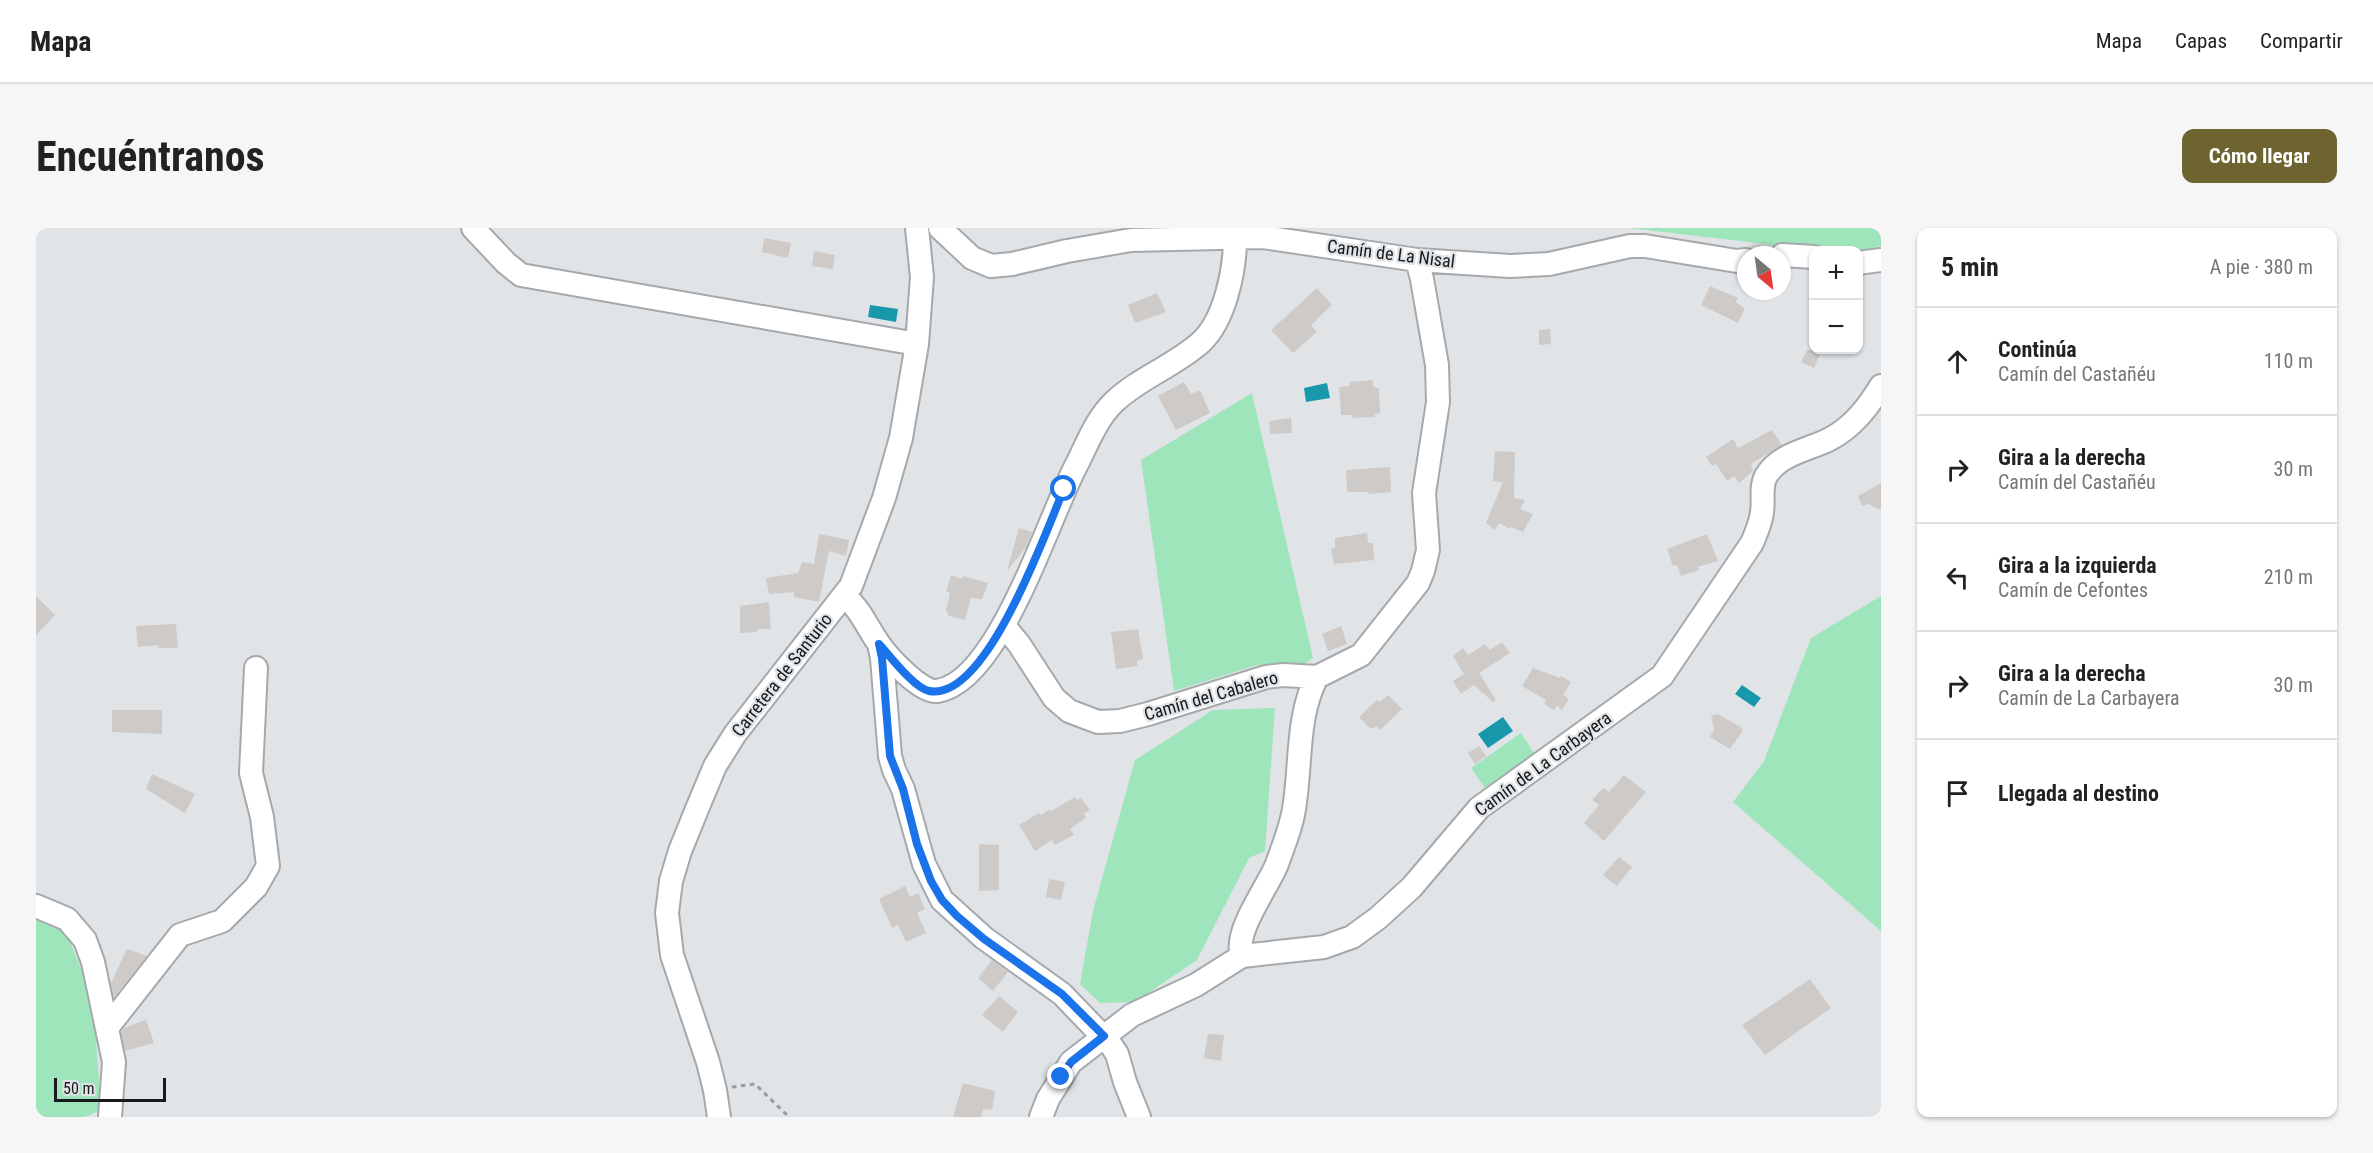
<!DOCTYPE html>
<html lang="es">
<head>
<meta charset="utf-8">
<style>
	:root { --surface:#fff; --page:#f6f6f6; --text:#222; --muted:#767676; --line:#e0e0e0; --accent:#6d6430 }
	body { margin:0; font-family:"Roboto Condensed",sans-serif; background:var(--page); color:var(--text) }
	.controls { position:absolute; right:18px; top:18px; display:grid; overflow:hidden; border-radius:12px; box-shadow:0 2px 4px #0004 }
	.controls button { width:54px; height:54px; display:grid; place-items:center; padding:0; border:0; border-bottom:2px solid var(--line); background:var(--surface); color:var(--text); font:30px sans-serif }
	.compass { position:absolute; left:1701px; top:18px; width:54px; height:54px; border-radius:50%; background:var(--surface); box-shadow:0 2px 4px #0004; rotate:151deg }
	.scale { position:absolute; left:18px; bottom:15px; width:112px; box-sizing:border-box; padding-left:6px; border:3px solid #18191a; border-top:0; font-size:16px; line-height:21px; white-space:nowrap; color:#18191a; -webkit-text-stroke:4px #e0e4e7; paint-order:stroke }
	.stop { position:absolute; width:18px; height:18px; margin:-14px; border:4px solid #1a73e8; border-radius:50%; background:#fff }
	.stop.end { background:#1a73e8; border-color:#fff; box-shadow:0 2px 6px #0008 }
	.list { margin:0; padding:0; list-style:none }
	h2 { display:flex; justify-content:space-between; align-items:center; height:78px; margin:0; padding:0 24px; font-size:26px }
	h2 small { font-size:20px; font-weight:400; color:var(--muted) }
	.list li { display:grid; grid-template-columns:39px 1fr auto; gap:18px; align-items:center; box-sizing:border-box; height:108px; padding:0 24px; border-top:2px solid var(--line) }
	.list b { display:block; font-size:22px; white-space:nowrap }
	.list p { margin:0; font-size:20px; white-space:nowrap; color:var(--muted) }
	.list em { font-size:20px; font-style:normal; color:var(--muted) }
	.icon { flex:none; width:33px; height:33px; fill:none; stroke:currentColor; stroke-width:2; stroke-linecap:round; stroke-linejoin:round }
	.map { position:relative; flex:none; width:1845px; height:889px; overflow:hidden; border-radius:12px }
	header { display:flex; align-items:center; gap:36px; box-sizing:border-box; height:84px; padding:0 30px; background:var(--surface); border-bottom:2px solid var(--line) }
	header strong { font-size:28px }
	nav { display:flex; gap:33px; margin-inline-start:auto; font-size:21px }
	.intro { display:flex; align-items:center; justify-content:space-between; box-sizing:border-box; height:144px; padding:0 36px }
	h1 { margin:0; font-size:42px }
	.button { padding:15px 27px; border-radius:12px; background:var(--accent); color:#fff; font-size:21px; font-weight:700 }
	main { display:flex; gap:36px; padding:0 36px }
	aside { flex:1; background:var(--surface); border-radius:12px; box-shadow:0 2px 4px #0004 }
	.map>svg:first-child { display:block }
	.green { fill:#9fe5bc }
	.water { fill:#1997ab }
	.building { fill:#cecac7 }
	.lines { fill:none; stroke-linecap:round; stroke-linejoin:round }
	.minor-casing { stroke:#a6a9ac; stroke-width:26 }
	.path { stroke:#999c9f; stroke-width:3; stroke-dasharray:4.5 4.5; stroke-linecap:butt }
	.minor { stroke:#fff; stroke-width:22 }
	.route { stroke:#1a73e8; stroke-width:8 }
	.labels { text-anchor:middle; stroke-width:4.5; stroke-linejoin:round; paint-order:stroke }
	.street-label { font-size:18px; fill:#18191a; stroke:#e0e4e7 }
</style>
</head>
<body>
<header>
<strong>Mapa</strong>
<nav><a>Mapa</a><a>Capas</a><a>Compartir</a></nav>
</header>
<div class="intro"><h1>Encuéntranos</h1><a class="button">Cómo llegar</a></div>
<main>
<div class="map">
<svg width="1845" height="889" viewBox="0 0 1845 889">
	<rect width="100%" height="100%" fill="#e0e4e7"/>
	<path class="green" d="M1593,0H1845V18L1823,24L1781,22Z
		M1216,165L1277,430L1263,439L1221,437L1138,463L1105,232Z
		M1845,368V703L1697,574L1728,533L1775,410Z
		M1239,480L1229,623L1213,630L1161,732L1099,774L1064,775L1044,756L1057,683L1099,532L1177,482Z
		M1485,505L1498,525L1449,560L1435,540Z
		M0,683L29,702L57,769L65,882L49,889H0Z"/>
	<path class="water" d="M834,77L862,81L860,94L832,89Z
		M1291,155L1294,170L1270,174L1268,160Z
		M1706,457L1725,470L1718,479L1699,466Z
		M1467,489L1477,503L1452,520L1442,506Z"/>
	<path class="building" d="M728,10L755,15L752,30L726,24Z
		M778,23L799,27L797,41L776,38Z
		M1674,58L1702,70L1700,74L1709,81L1702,95L1665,77Z
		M1281,60L1296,77L1275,97L1281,104L1257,125L1235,102Z
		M1121,65L1130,84L1099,95L1092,77Z
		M1514,101L1515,116L1503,117V102Z
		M1771,122H1786L1778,140L1765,134Z
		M1337,152V159L1343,160L1344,185L1339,186V189L1317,190L1316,187H1305L1303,159L1313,158L1314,154Z
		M1148,154L1155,166L1164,162L1174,185L1140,202L1122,168Z
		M1255,190L1256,205L1234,206L1233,193Z
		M1736,202L1746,217L1715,236L1717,243L1703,255L1698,248L1691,253L1680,236L1676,238L1670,229L1697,211L1702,220Z
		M1459,223L1479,224L1478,270L1489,272L1484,281L1497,286L1487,304L1475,299L1474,301L1463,295L1459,302L1450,295L1467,254L1457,253Z
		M1354,239L1355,264L1332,266L1331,264H1311L1310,242Z
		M1845,255V282L1832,276L1826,278L1822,268Z
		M983,300L996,304L990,319L971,343Z
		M1331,305L1332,315H1337L1338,332L1298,336L1295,321L1299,320V310Z
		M783,306L813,312L810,328L793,323L783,374L758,369V364L733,366L730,350L762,345L766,334L778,336Z
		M1671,306L1682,333L1661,339L1663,342L1645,348L1641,337L1637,338L1631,321Z
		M915,347L926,351L927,348L952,355L946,371L935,370L929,392L913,388L910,382L914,365L910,363Z
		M0,368L19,387L0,407Z
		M733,374L735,401H722L721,404L704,405V378Z
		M140,396L142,420H122L123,417L102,419L100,398Z
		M1305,398L1311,416L1292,423L1286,406Z
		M1102,401L1107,431L1101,433V438L1080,441L1075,404Z
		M1466,414L1474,425L1443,445L1460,472L1457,474L1438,457L1425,466L1417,453L1428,446L1417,428L1427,420L1432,427L1449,416L1454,422Z
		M1497,440L1524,450L1525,448L1535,454L1527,467L1533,471L1526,482L1521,478L1518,482L1508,476L1510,472L1486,458Z
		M1352,467L1366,481L1344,502L1341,498L1335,501L1323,489L1341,472L1344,474Z
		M76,482H126V506L76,504Z
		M1682,486L1706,500V504L1694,521L1674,509L1678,502L1675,488Z
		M1443,518L1450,528L1439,536L1432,525Z
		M116,546L159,566L149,585L110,561Z
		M1588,547L1610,564L1568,613L1548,595L1563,577L1556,572L1567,560L1573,564Z
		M1039,569L1041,572L1045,570L1054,582L1048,586L1050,590L1034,601L1038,607L1019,617L1016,612L999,623L983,597L1003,585L1005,587L1014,581L1015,583Z
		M943,616L963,617V662L943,663Z
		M1583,629L1596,639L1581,658L1567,647Z
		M1013,651L1029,654L1025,672L1010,669Z
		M869,658L874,669L882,665L889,681L881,685L890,705L870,714L862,697L856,700L843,671Z
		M91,721L111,728L78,769L75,755Z
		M956,732L972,744L957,763L942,750Z
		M1774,751L1795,780L1729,827L1706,797Z
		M963,768L982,784L967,804L946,787Z
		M110,792L118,815L89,823L85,804L88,800Z
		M1172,806L1188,807L1185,833L1168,830Z
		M927,855L959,863L956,882L947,881L945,889H917Z"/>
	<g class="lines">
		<g class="minor-casing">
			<path id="minor" d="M437,0L470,35L485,47L881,116
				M904,0L936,30L955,38L976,36L1031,23L1095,12L1227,9L1381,32L1474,38L1513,36L1594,18H1609L1701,33L1710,32
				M1746,27L1778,29
				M1822,35L1845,32
				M809,368C825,382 831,399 843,416C852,429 885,465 901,463C963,455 1013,287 1041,236C1051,216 1061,190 1078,174C1103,150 1138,138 1164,115C1189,93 1199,42 1199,10
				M968,398L983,416L1018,470L1033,483L1062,494L1084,493L1112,486L1230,449L1247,447L1281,449L1325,427L1382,355L1387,343L1392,322L1388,265L1402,174L1401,137L1386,51L1381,32
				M843,416L846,430L854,528L858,542L867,561L888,636L906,672L948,710L1026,766L1075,817L1081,826L1089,854L1103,889
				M0,678L31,691L49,712L57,734L78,834L74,889
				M1206,728C1197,704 1232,659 1241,636C1248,616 1257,595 1259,574C1265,534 1261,486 1281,449
				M71,800L144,707L186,693L220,659L232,638L226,589L215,545L220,440
				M683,889L679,862L672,834L636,727L631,685L635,653L644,623L661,581L679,538L699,506L815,358L848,270L865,210L881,116L886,49L881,0
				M1005,889L1012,871L1035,834L1096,787L1160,757L1206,728L1288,719L1316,709L1342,690L1376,659L1443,580L1626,448L1716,315C1720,305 1725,295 1726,284C1728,272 1724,259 1730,248C1744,225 1773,222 1794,211C1817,199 1832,179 1845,158"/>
		</g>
		<path class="path" d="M696,859L719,856L753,889"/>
		<use href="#minor" class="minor"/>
	</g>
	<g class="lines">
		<path class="route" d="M1025,849L1035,834L1068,808L1026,766L948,711L921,688L906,672L895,653L881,616L867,561L854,528L846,430L843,416C854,428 878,460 893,463C951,474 1010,302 1028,261"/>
	</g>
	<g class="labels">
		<g class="street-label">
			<text transform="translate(1355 26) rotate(7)" y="6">Camín de La Nisal</text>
			<text transform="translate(746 447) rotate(-52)" y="6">Carretera de Santurio</text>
			<text transform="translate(1175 468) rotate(-16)" y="6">Camín del Cabalero</text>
			<text transform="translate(1507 536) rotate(-36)" y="6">Camín de La Carbayera</text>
		</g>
	</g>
</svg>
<div class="controls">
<button>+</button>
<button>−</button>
</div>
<svg class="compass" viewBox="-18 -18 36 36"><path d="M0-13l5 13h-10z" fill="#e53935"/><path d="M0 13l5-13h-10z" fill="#767676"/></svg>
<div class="scale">50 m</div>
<div class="stop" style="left:1028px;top:261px"></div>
<div class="stop end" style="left:1025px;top:849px"></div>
</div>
<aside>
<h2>5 min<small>A pie · 380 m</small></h2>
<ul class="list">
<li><svg class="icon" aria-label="ahead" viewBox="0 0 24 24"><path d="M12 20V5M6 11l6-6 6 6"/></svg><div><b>Continúa</b><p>Camín del Castañéu</p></div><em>110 m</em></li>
<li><svg class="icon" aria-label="right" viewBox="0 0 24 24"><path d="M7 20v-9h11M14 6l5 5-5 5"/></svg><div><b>Gira a la derecha</b><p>Camín del Castañéu</p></div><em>30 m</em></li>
<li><svg class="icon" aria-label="left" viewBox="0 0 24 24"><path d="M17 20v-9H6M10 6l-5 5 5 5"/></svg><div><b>Gira a la izquierda</b><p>Camín de Cefontes</p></div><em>210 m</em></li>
<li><svg class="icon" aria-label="right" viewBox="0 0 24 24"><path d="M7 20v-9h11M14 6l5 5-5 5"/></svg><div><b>Gira a la derecha</b><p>Camín de La Carbayera</p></div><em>30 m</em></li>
<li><svg class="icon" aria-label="arrive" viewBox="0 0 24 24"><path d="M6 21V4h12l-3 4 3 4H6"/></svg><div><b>Llegada al destino</b></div></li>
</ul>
</aside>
</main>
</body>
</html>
